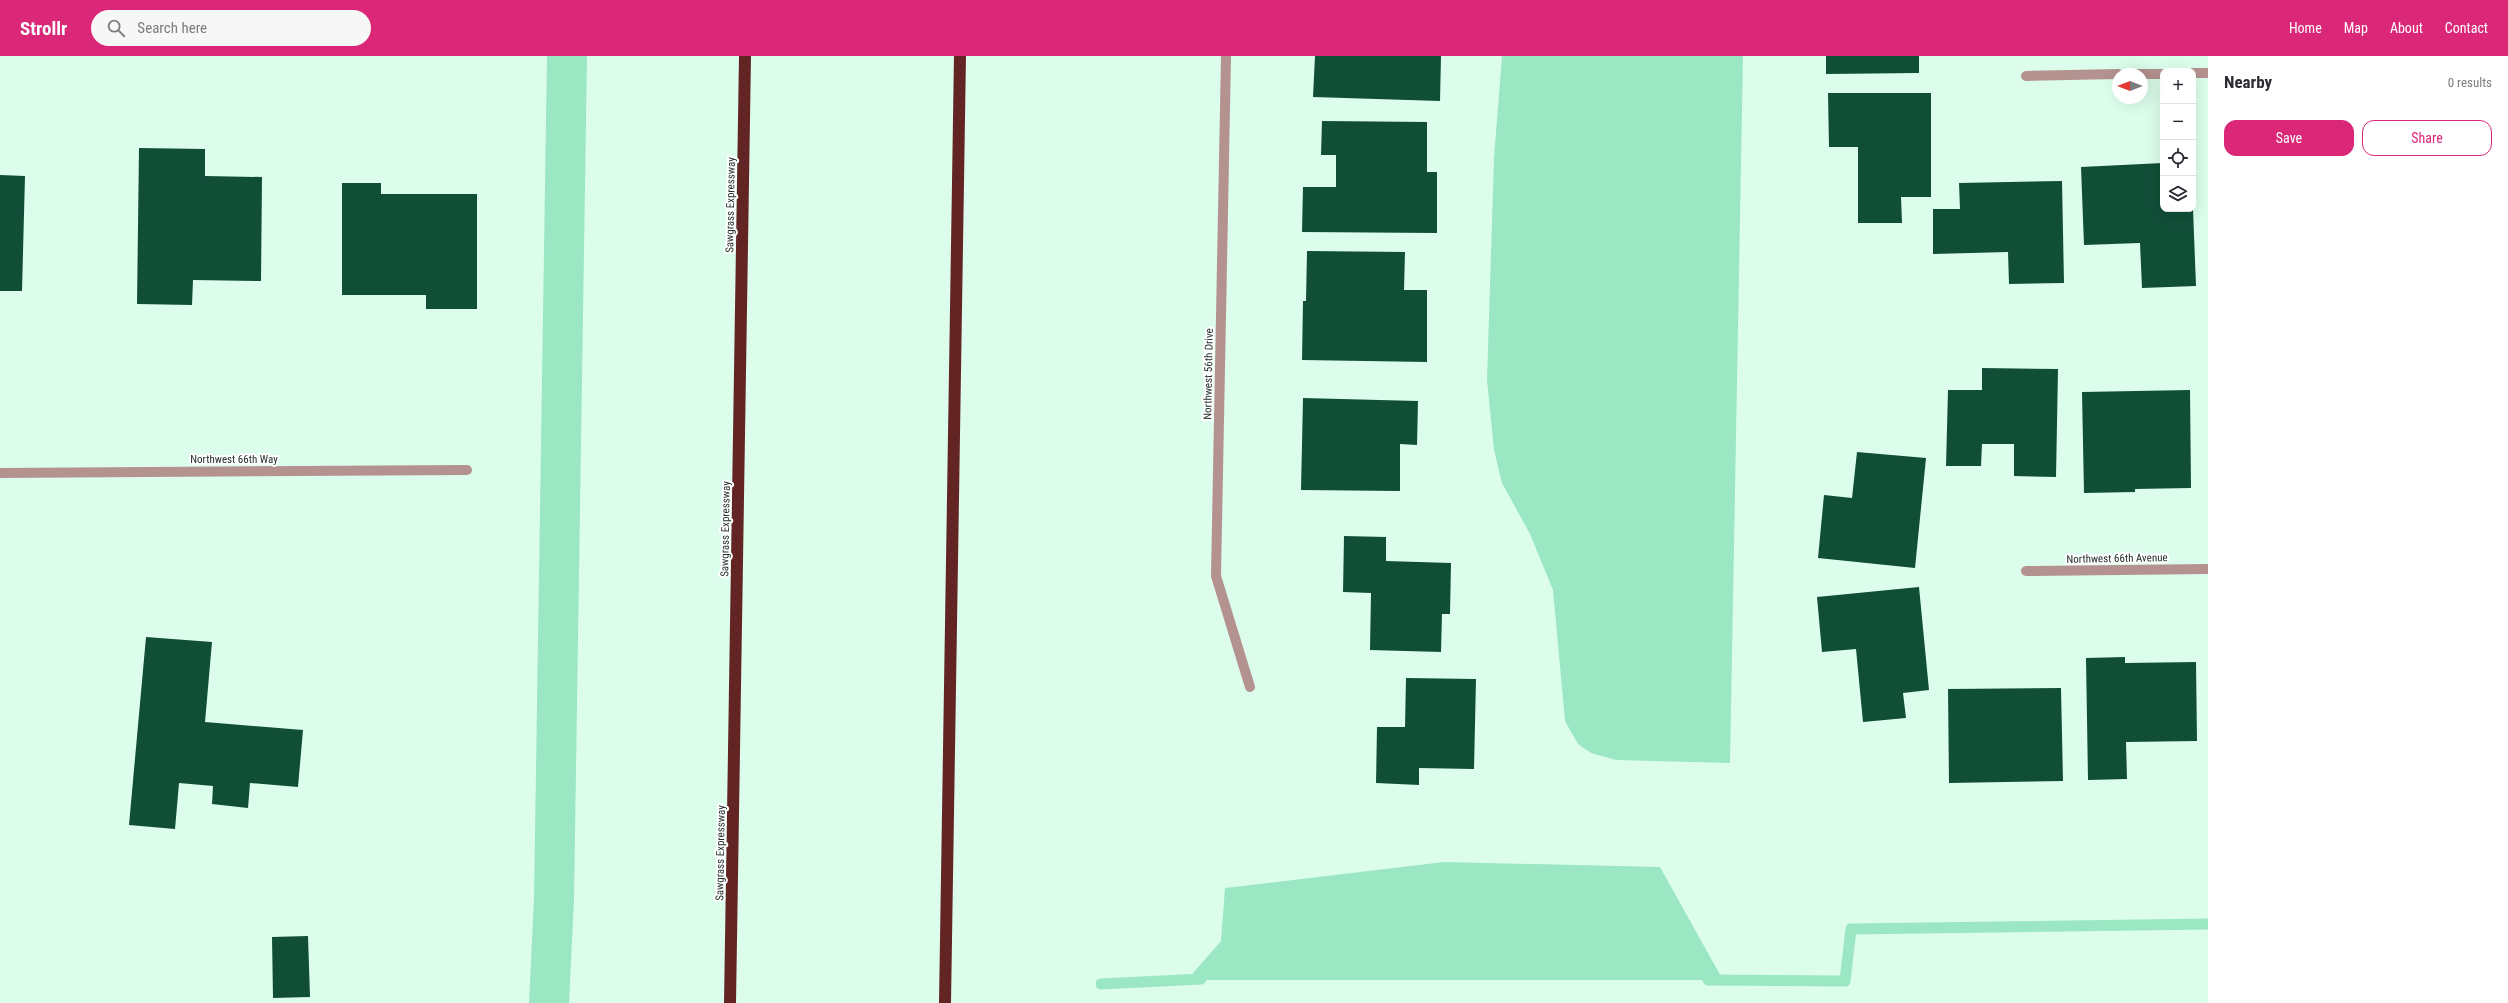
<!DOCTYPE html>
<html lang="en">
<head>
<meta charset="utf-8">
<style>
	:root { --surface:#fff; --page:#f7f7f7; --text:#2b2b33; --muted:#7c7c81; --line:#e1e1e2; --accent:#db2777 }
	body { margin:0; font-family:"Roboto Condensed",sans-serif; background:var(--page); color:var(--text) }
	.controls { position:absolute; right:12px; top:12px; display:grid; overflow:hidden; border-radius:8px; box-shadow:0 4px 16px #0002 }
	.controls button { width:36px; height:36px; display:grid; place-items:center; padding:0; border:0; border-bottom:1px solid var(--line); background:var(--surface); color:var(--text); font:20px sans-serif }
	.compass { position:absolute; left:2112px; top:12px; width:36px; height:36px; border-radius:50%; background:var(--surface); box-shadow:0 4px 16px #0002; rotate:270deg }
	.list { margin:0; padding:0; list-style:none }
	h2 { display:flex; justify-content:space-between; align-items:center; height:52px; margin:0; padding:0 16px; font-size:17px }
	h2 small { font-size:13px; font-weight:400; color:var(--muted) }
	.actions { display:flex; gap:8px; padding:12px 16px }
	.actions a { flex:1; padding:9px 0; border:1px solid var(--accent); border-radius:12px; text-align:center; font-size:14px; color:var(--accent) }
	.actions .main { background:var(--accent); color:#fff }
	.icon { flex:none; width:22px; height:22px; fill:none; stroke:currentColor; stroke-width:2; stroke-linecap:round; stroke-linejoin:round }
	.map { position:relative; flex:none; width:2208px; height:947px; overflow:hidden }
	header { display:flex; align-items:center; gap:24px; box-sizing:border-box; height:56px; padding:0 20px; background:var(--accent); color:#fff }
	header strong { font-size:19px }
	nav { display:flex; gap:22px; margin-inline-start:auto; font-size:14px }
	.search { width:280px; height:36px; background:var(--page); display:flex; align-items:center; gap:10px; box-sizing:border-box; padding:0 14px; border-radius:22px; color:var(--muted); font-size:15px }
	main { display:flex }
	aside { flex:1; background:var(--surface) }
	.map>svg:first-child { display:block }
	.water { fill:#9be7c4 }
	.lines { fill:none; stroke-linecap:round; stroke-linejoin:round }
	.stream { stroke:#9be7c4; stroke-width:11 }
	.canal { stroke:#9be7c4; stroke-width:40 }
	.building { fill:#114e38 }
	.minor { stroke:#b4928f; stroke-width:10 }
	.motorway { stroke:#632524; stroke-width:12 }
	.labels { text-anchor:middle; stroke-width:4; stroke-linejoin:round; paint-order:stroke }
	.street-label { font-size:11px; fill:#222e29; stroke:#fff }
</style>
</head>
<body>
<header>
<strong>Strollr</strong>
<div class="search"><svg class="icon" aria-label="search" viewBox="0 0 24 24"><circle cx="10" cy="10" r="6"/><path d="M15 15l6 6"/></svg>Search here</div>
<nav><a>Home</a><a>Map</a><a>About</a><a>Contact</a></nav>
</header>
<main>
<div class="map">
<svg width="2208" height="947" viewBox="0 0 2208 947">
	<rect width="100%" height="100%" fill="#dcfdec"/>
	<path class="water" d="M1502,0H1743L1730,707L1616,704L1591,697L1578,688L1565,665L1553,534L1530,478L1502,427L1494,394L1487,324L1494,102Z
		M1444,806L1660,811L1723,924H1187L1221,885L1225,832Z"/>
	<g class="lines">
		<path class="stream" d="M1708,924L1845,925L1851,873L2208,868
			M1101,928L1201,923"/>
		<path class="canal" d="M549,947L554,843L567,0"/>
	</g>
	<path class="building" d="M1315,0H1441L1440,45L1313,41Z
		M1826,0H1919V17L1826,18Z
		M1828,37H1931V141H1901L1902,167H1858V91H1829Z
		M1322,65L1427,66V116H1437V177L1302,176L1303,131H1336V99H1321Z
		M139,92L205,93V120L262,121L261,225L193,224L192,249L137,248Z
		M2163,107V153H2193L2196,230L2142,232L2140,187L2084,189L2081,111Z
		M0,119L25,120L22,235H0Z
		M2062,125L2064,227L2009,228L2008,196L1933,198V153H1960L1959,127Z
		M342,127H381V138H477V253H426V239H342Z
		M1307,195L1405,196L1404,234H1427V306L1302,304L1303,245H1306Z
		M1982,312L2058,313L2056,421L2014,420V388H1982L1981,410H1946L1948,334H1982Z
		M2190,334L2191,432L2135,433V436L2084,437L2082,336Z
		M1303,342L1418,345L1417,389L1400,388V435L1301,434Z
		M1857,396L1926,402L1915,512L1818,502L1824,439L1852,442Z
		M1344,480L1386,481V505L1451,507L1450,558H1442L1441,596L1370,594L1371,537L1343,536Z
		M1919,531L1929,634L1903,637L1906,662L1863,666L1856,593L1822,596L1817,541Z
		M146,581L212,586L205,666L303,674L298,731L250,727L248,752L212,748L213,730L179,727L175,773L129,769Z
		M2125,601V607L2196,606L2197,685L2126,686L2127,723L2088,724L2086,602Z
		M1406,622L1476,623L1474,713L1419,712V729L1376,727L1377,671H1405Z
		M2061,632L2063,725L1949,727L1948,633Z
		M308,880L310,941L273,942L272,881Z"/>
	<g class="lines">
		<path class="minor" d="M1226,0L1216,520L1250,631
			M2193,17H2208
			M2137,18H2163
			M2026,20L2118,18
			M0,417L467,414
			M2026,515L2208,513"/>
		<path class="motorway" d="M730,947L745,0
			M945,947L960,0"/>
	</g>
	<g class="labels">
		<g class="street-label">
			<text transform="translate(730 149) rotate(-89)" y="4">Sawgrass Expressway</text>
			<text transform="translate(1208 318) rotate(-89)" y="4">Northwest 56th Drive</text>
			<text x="234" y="407">Northwest 66th Way</text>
			<text transform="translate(725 473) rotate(-89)" y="4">Sawgrass Expressway</text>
			<text transform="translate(2117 502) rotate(-1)" y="4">Northwest 66th Avenue</text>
			<text transform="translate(720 797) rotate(-89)" y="4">Sawgrass Expressway</text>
		</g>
	</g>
</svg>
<div class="controls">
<button>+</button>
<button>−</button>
<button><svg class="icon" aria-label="locate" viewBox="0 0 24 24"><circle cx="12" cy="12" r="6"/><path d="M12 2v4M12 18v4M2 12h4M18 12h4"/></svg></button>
<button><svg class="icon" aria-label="layers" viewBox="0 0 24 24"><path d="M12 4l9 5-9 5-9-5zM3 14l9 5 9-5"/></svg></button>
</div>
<svg class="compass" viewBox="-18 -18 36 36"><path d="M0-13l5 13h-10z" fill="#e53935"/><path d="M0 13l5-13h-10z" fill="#7c7c81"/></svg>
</div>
<aside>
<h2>Nearby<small>0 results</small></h2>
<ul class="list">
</ul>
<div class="actions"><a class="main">Save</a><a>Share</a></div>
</aside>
</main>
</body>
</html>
